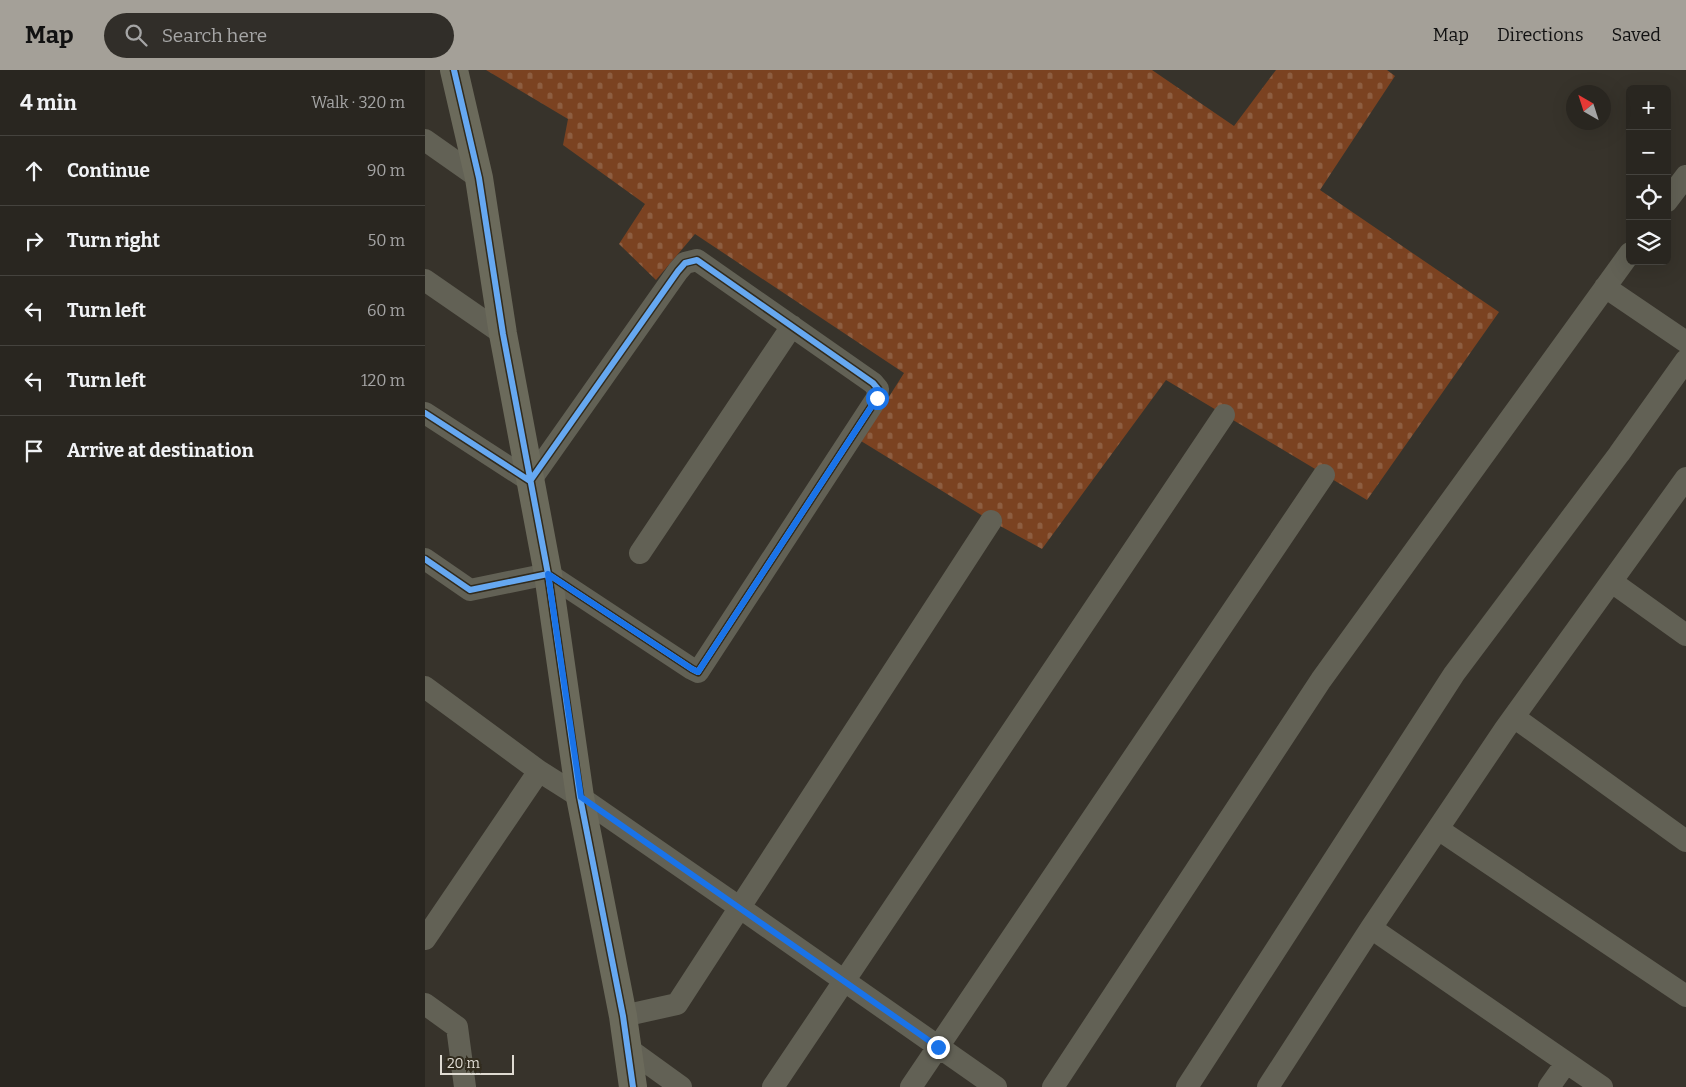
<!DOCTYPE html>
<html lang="en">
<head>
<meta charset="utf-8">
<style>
	:root { --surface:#292620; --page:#312e29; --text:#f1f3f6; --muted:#a5a5a5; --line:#45433e; --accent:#a4a098 }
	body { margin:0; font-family:Bitter,serif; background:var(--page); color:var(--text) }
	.controls { position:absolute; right:15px; top:15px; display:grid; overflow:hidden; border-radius:8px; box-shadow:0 5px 20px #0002 }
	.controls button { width:45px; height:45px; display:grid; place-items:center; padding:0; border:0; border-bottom:1px solid var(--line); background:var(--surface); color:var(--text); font:25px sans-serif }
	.compass { position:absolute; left:1141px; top:15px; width:45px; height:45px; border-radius:50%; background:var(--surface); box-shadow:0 5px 20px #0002; rotate:321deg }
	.scale { position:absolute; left:15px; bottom:12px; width:74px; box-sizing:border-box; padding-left:5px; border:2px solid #dfdbd2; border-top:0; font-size:14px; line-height:18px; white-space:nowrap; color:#dfdbd2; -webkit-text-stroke:4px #312b1d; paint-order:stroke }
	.stop { position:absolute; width:15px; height:15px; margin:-11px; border:4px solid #1a73e8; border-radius:50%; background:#fff }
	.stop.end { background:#1a73e8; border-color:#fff; box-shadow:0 1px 5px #0008 }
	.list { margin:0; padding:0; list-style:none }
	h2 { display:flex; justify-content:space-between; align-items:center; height:65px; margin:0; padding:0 20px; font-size:21px }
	h2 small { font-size:16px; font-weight:400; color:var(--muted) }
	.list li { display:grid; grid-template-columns:32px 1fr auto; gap:15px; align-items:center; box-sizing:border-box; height:70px; padding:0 20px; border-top:1px solid var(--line) }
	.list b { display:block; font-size:19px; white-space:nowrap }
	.list em { font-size:16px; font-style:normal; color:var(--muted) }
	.icon { flex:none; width:28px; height:28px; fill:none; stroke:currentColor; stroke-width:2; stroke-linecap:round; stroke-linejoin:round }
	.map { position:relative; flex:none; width:1261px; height:1017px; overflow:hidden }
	header { display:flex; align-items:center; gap:30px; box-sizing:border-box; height:70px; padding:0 25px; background:var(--accent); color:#111 }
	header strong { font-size:24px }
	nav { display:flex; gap:28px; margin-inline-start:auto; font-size:18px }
	.search { width:350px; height:45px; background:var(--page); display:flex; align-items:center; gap:12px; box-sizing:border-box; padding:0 18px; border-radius:28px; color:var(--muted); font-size:19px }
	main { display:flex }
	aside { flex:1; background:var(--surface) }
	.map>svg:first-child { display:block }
	.cemetery { fill:url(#cemetery-stones) }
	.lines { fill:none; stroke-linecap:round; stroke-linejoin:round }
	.street { stroke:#626155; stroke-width:22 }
	.secondary { stroke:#6b6a5b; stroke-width:28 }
	.cycleway-casing { stroke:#312b1d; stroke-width:9 }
	.cycleway { stroke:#66a8f1; stroke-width:6 }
	.route { stroke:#1a73e8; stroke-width:6 }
</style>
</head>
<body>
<header>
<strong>Map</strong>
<div class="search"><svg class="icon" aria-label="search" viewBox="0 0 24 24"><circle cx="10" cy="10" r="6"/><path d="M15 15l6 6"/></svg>Search here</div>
<nav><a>Map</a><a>Directions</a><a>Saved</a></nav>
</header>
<main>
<aside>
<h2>4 min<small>Walk · 320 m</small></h2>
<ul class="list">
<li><svg class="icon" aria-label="ahead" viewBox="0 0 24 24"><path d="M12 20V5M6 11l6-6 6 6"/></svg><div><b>Continue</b></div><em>90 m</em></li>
<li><svg class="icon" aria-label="right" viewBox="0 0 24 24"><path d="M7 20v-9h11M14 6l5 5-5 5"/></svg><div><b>Turn right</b></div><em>50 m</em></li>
<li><svg class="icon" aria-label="left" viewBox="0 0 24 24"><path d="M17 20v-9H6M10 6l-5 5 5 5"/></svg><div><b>Turn left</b></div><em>60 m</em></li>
<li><svg class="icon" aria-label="left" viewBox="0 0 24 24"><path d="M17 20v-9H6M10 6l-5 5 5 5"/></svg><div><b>Turn left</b></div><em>120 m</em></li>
<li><svg class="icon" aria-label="arrive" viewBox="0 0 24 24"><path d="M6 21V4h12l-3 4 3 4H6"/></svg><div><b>Arrive at destination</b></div></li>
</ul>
</aside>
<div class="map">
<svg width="1261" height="1017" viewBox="0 0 1261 1017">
	<defs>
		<pattern id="cemetery-stones" width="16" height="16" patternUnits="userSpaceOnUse" patternTransform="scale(1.25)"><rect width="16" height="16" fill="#7b4221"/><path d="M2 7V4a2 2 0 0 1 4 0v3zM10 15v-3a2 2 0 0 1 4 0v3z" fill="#8d5d40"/></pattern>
	</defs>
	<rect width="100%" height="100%" fill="#37332b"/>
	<path class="cemetery" d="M61,0H727L809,56L851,0H962L970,6L895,120L1074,242L942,430L741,310L617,479L566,451L436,371L479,303L270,164L231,210L194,174L220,134L138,75L143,49Z"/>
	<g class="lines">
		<path class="street" d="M0,70L54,108
			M1242,131L1261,106
			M0,210L78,264
			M1180,217L1261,272
			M0,343L105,411L253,201L260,193L272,190L448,313L453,319L452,328L273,602L267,599L123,504L45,520L0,489
			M215,483L367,256
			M1187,512L1261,565
			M0,617L114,701L155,727L314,837L571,1017
			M1089,647L1261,771
			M1013,759L1261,926
			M946,858L1177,1017
			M0,869L114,701
			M0,934L32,957L40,1017
			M198,946L252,934L566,451
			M202,978L256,1017
			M348,1017L799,345
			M486,1017L899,405
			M628,1017L896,610L1205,183
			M762,1017L1029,604L1194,384L1261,290
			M843,1017L946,858L1080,659L1261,408
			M1124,1017L1141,993"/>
		<path class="secondary" d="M29,0L54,108L78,264L123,504L155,727L198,946L208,1017"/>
		<g class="cycleway-casing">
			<path id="cycleway" d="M29,0L54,108L78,264L123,504L155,727L198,946L208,1017
				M0,343L105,411L253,201L260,193L272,190L448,313L453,319L452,328L273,602L267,599L123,504L45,520L0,489"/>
		</g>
		<use href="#cycleway" class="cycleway"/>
	</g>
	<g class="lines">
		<path class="route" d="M452,328L273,602L267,599L123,504L156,727L513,977"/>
	</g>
</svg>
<div class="controls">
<button>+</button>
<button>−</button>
<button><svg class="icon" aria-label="locate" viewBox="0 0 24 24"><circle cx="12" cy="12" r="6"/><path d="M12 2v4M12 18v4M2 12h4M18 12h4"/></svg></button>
<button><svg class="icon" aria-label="layers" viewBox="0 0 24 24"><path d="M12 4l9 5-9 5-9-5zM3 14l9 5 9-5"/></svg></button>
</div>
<svg class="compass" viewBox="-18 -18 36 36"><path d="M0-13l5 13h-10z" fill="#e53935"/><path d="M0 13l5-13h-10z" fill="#a5a5a5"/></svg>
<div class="scale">20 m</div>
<div class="stop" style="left:452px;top:328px"></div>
<div class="stop end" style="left:513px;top:977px"></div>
</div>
</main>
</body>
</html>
